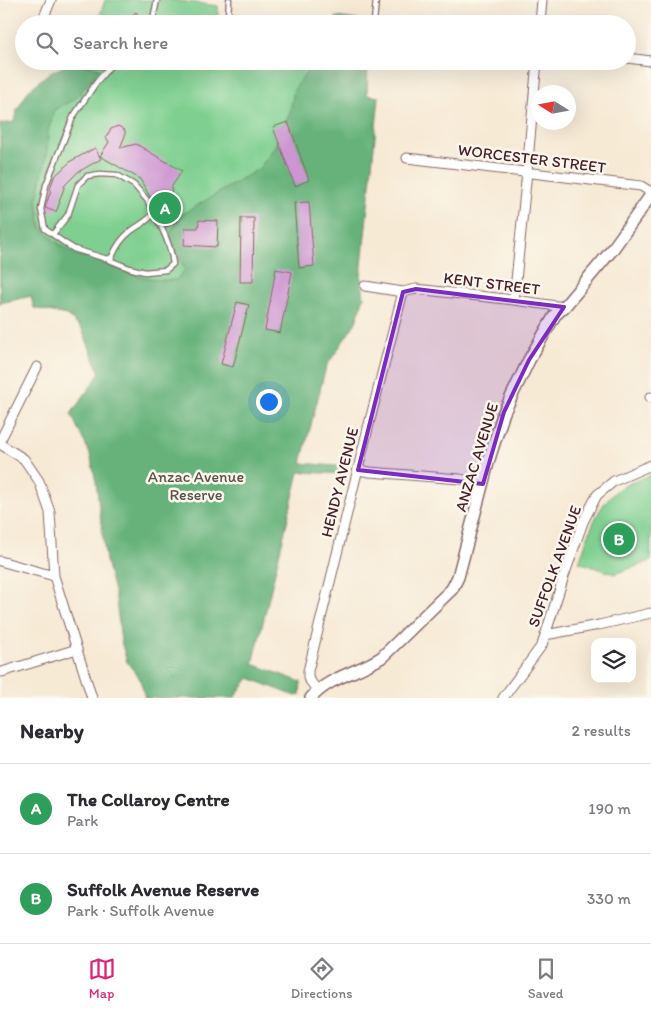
<!DOCTYPE html>
<html lang="en">
<head>
<meta charset="utf-8">
<style>
	:root { --surface:#fff; --page:#f2f2f3; --text:#2b2b33; --muted:#7c7c81; --line:#e1e1e2; --accent:#db2777 }
	body { margin:0; font-family:Itim,sans-serif; background:var(--page); color:var(--text) }
	.controls { position:absolute; right:15px; bottom:15px; display:grid; overflow:hidden; border-radius:10px; box-shadow:0 5px 20px #0002 }
	.controls button { width:45px; height:45px; display:grid; place-items:center; padding:0; border:0; border-bottom:1px solid var(--line); background:var(--surface); color:var(--text); font:25px sans-serif }
	.compass { position:absolute; left:531px; top:85px; width:45px; height:45px; border-radius:50%; background:var(--surface); box-shadow:0 5px 20px #0002; rotate:281deg }
	.you { position:absolute; left:268px; top:401px; width:18px; height:18px; margin:-12px; border:4px solid #fff; border-radius:50%; background:#1a73e8; box-shadow:0 0 0 8px #1a73e833 }
	.badge { display:grid; place-items:center; width:32px; height:32px; border-radius:50%; background:var(--accent); color:#fff; font-size:16px; font-weight:700 }
	.pin { position:absolute; translate:-50% -50%; border:2px solid #fff; box-shadow:0 1px 5px #0006 }
	.list { margin:0; padding:0; list-style:none }
	h2 { display:flex; justify-content:space-between; align-items:center; height:65px; margin:0; padding:0 20px; font-size:21px }
	h2 small { font-size:16px; font-weight:400; color:var(--muted) }
	.list li { display:grid; grid-template-columns:32px 1fr auto; gap:15px; align-items:center; box-sizing:border-box; height:90px; padding:0 20px; border-top:1px solid var(--line) }
	.list b { display:block; font-size:19px; white-space:nowrap }
	.list p { margin:0; font-size:16px; white-space:nowrap; color:var(--muted) }
	.list em { font-size:16px; font-style:normal; color:var(--muted) }
	.icon { flex:none; width:28px; height:28px; fill:none; stroke:currentColor; stroke-width:2; stroke-linecap:round; stroke-linejoin:round }
	.map { position:relative; flex:none; width:651px; height:698px; overflow:hidden }
	.search { position:absolute; background:var(--surface); box-shadow:0 5px 20px #0002; left:15px; right:15px; top:15px; height:55px; display:flex; align-items:center; gap:12px; box-sizing:border-box; padding:0 18px; border-radius:28px; color:var(--muted); font-size:19px }
	.sheet { height:245px; background:var(--surface) }
	nav { display:flex; justify-content:space-around; align-items:center; box-sizing:border-box; height:70px; border-top:1px solid var(--line); background:var(--surface); font-size:14px; color:var(--muted) }
	nav a { display:grid; justify-items:center; gap:2px }
	nav .on { color:var(--accent) }
	.map>svg:first-child { display:block }
	.green { fill:#7ecf90; stroke:#64775e }
	.forest { fill:#66b27a; stroke:#586852 }
	.building { fill:#cd95d2 }
	.lines { fill:none; stroke-linecap:round; stroke-linejoin:round }
	.service-casing { stroke:#876666; stroke-width:7 }
	.minor-casing { stroke:#876666; stroke-width:11 }
	.tertiary-casing { stroke:#876666; stroke-width:14 }
	.service { stroke:#fff; stroke-width:4.5 }
	.minor { stroke:#fff; stroke-width:9 }
	.tertiary { stroke:#fff; stroke-width:11 }
	.marked { fill:#7b2cbf; fill-opacity:0.2; stroke:#7b2cbf; stroke-width:4; stroke-linejoin:round }
	.labels { text-anchor:middle; stroke-width:5; stroke-linejoin:round; paint-order:stroke }
	.street-label { font-size:16px; fill:#4a1f2b; stroke:#fbf7ec }
	.park-label { font-size:16px; fill:#5a5449; stroke:#fbf7ec }
</style>
</head>
<body>
<div class="map">
<svg width="651" height="698" viewBox="0 0 651 698">
	<rect width="100%" height="100%" fill="#fbf7ec"/>
	<filter id="ink" filterUnits="userSpaceOnUse"><feTurbulence type="fractalNoise" baseFrequency=".02" numOctaves="2"/><feDisplacementMap in="SourceGraphic" scale="10" xChannelSelector="R" yChannelSelector="G"/><feConvolveMatrix kernelMatrix="1 2 1 2 8 2 1 2 1" color-interpolation-filters="sRGB"/></filter>
	<filter id="wash" filterUnits="userSpaceOnUse"><feTurbulence type="fractalNoise" baseFrequency=".0096" numOctaves="4" result="noise"/><feDisplacementMap in="SourceGraphic" scale="20" xChannelSelector="R" yChannelSelector="G"/><feGaussianBlur stdDeviation="1.12" result="paint"/><feColorMatrix in="noise" values="0 0 0 0 0 0 0 0 0 0 0 0 0 0 0 0 0 1.4 0 .05"/><feComposite in="paint" operator="in"/></filter>
	<g filter="url(#wash)">
		<rect width="100%" height="100%" fill="#f7ead5"/>
		<path class="green" d="M105,0H171L218,6V21L219,24H97Z
			M76,61H333L332,109L100,373L82,329L67,315L34,308L31,296L0,303V161L27,170Z
			M651,475V561L614,574L579,562C589,536 595,506 619,489C628,483 641,479 651,475Z"/>
		<path class="forest" d="M336,17L371,22V24H335Z
			M76,61L100,69L75,99L54,110L48,132L47,153L37,199L41,227L55,241L75,255L92,258L134,275L160,280H176L185,270L168,236L183,214L260,168L276,145L290,112L294,90L315,61H368L367,95L379,97L361,275L364,297L356,322L326,367L301,463L348,467L346,474L299,472L253,664L301,682L300,695L295,696L249,678L234,698H145L140,679L127,662L121,641L116,599L106,561L96,482L90,454L71,414L100,373L82,329L67,315L34,308L31,296L0,303V124L14,122L17,110L29,90L49,73Z"/>
		<g id="blocks">
			<path class="building" d="M136,12L145,24H122Z
				M288,122L309,180L295,186L273,127Z
				M118,126L125,130V136L120,148L136,144L182,171L172,186L171,194L179,209L173,213L177,221L167,227L140,179L100,156L109,142L106,137L111,129Z
				M95,148L101,159L78,172L65,185L59,202H60L56,212L45,208L51,190L50,189L54,177L71,161Z
				M309,202L314,266L299,268L294,203Z
				M241,218H254L253,282H240Z
				M199,220L218,221L217,247L184,245L185,228H198Z
				M276,269L292,272L280,333L265,330Z
				M237,302L249,305L233,367L221,364Z"/>
		</g>
	</g>
	<g filter="url(#ink)">
		<use href="#blocks" fill-opacity="0" stroke="#876666" stroke-width="1"/>
		<g class="lines">
			<g class="service-casing">
				<path id="service" d="M229,0L228,17L230,24
					M152,24L157,0
					M374,24V22L376,0
					M76,61L85,65H102L108,68
					M53,234L68,215L78,185L87,176L100,174L117,175L134,185L147,200L154,213C146,223 140,224 131,231C122,238 116,247 112,257L107,259L74,249L66,244L45,229L41,209L46,185L57,157L73,117L96,83L114,61
					M107,259L129,268L145,272L166,270L173,264C171,246 163,229 154,213"/>
			</g>
			<g class="minor-casing">
				<path id="minor" d="M41,24L51,0
					M540,24L542,0
					M627,58L651,61
					M407,158L641,186L651,192
					M365,286L403,292
					M514,300L527,172L537,61
					M650,397L651,398
					M0,441L37,367
					M0,444L24,459L39,481L50,512L54,576
					M358,470L370,472L460,479L483,484
					M0,561L54,576L92,698
					M545,635L599,625L651,613
					M2,672L77,649
					M317,690L308,678V671L370,420L403,292L416,289L514,300L564,307
					M503,698L542,645L564,576L583,522L597,495L614,481L651,465"/>
			</g>
			<g class="tertiary-casing">
				<path id="tertiary" d="M311,698C330,676 358,673 382,657L452,589L458,577L489,459L504,412L529,360L555,315L564,307L612,250L651,195"/>
			</g>
			<use href="#service" class="service"/>
			<use href="#minor" class="minor"/>
			<use href="#tertiary" class="tertiary"/>
		</g>
	</g>
	<path class="marked" d="M416,289L564,307L529,360L504,412L483,484L358,470L403,292Z"/>
	<g class="labels">
		<g class="street-label">
			<text transform="translate(532 158) rotate(7)" y="6">WORCESTER STREET</text>
			<text transform="translate(492 283) rotate(7)" y="6">KENT STREET</text>
			<text transform="translate(476 457) rotate(-73)" y="6">ANZAC AVENUE</text>
			<text transform="translate(339 482) rotate(-76)" y="6">HENDY AVENUE</text>
			<text transform="translate(554 566) rotate(-70)" y="6">SUFFOLK AVENUE</text>
		</g>
		<g class="park-label">
			<text x="196" y="482">Anzac Avenue<tspan x="196" dy="18">Reserve</tspan></text>
		</g>
	</g>
</svg>
<div class="controls">
<button><svg class="icon" aria-label="layers" viewBox="0 0 24 24"><path d="M12 4l9 5-9 5-9-5zM3 14l9 5 9-5"/></svg></button>
</div>
<svg class="compass" viewBox="-18 -18 36 36"><path d="M0-13l5 13h-10z" fill="#e53935"/><path d="M0 13l5-13h-10z" fill="#7c7c81"/></svg>
<div class="you"></div>
<div class="pin badge" style="left:165px;top:208px;background:#2e9e5b">A</div>
<div class="pin badge" style="left:619px;top:539px;background:#2e9e5b">B</div>
<div class="search"><svg class="icon" aria-label="search" viewBox="0 0 24 24"><circle cx="10" cy="10" r="6"/><path d="M15 15l6 6"/></svg>Search here</div>
</div>
<section class="sheet">
<h2>Nearby<small>2 results</small></h2>
<ul class="list">
<li><span class="badge" style="background:#2e9e5b">A</span><div><b>The Collaroy Centre</b><p>Park</p></div><em>190 m</em></li>
<li><span class="badge" style="background:#2e9e5b">B</span><div><b>Suffolk Avenue Reserve</b><p>Park · Suffolk Avenue</p></div><em>330 m</em></li>
</ul>
</section>
<nav>
<a class="on"><svg class="icon" aria-label="map" viewBox="0 0 24 24"><path d="M3 6l6-2 6 2 6-2v14l-6 2-6-2-6 2zM9 4v14M15 6v14"/></svg>Map</a>
<a><svg class="icon" aria-label="directions" viewBox="0 0 24 24"><path d="M12 3l9 9-9 9-9-9zM9 14v-3h6M13 9l2 2-2 2"/></svg>Directions</a>
<a><svg class="icon" aria-label="saved" viewBox="0 0 24 24"><path d="M7 4h10v16l-5-4-5 4z"/></svg>Saved</a>
</nav>
</body>
</html>
